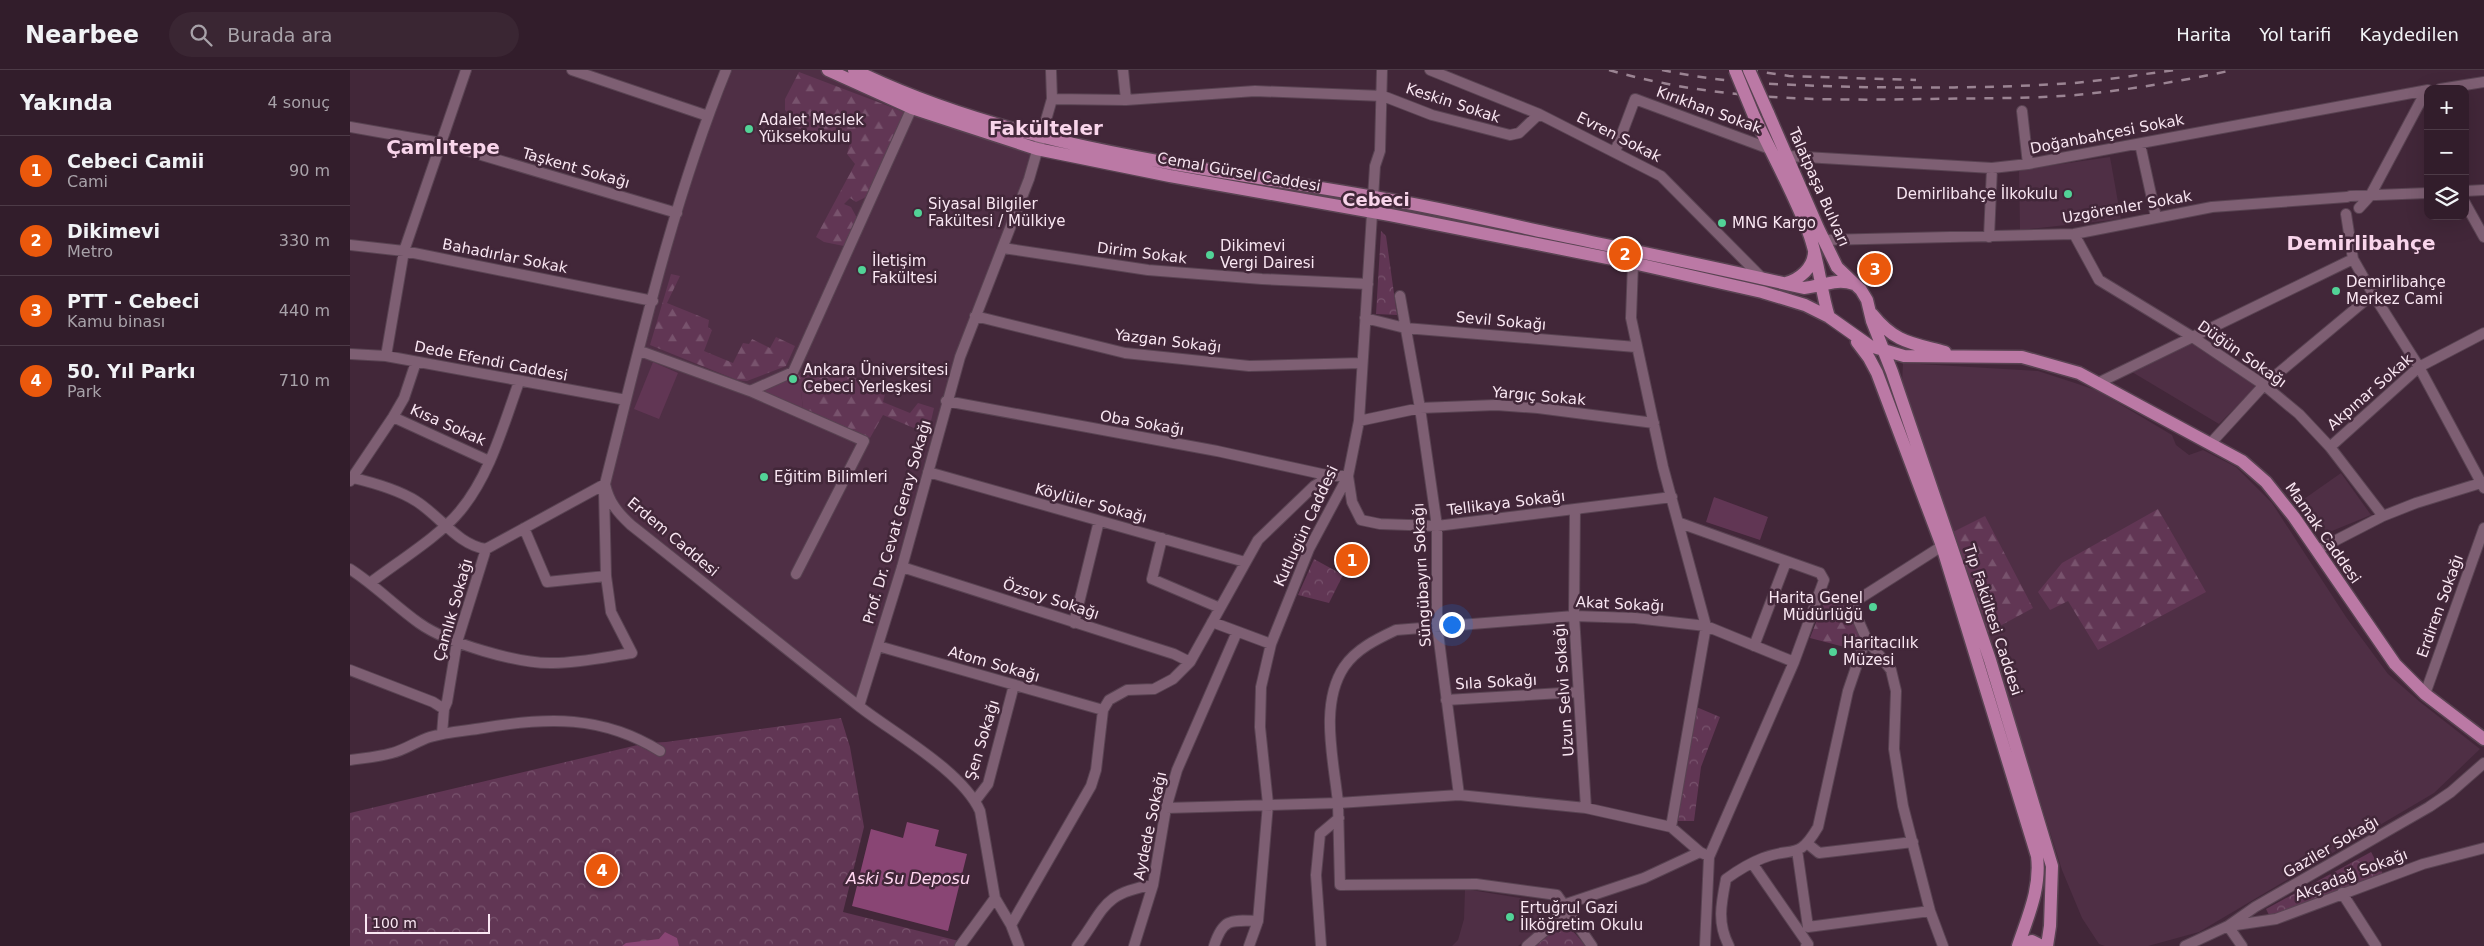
<!DOCTYPE html>
<html lang="tr">
<head>
<meta charset="utf-8">
<style>
	:root { --surface:#321d2b; --page:#3a2633; --text:#f1f3f6; --muted:#a8a2a9; --line:#4d3b47; --accent:#ea580c }
	body { margin:0; font-family:"DejaVu Sans",sans-serif; background:var(--page); color:var(--text) }
	.controls { position:absolute; right:15px; top:15px; display:grid; overflow:hidden; border-radius:10px; box-shadow:0 5px 20px #0002 }
	.controls button { width:45px; height:45px; display:grid; place-items:center; padding:0; border:0; border-bottom:1px solid var(--line); background:var(--surface); color:var(--text); font:25px sans-serif }
	.scale { position:absolute; left:15px; bottom:12px; width:125px; box-sizing:border-box; padding-left:5px; border:2px solid #f9e6f2; border-top:0; font-size:14px; line-height:18px; white-space:nowrap; color:#f9e6f2; -webkit-text-stroke:4px #422739; paint-order:stroke }
	.you { position:absolute; left:1101px; top:554px; width:18px; height:18px; margin:-12px; border:4px solid #fff; border-radius:50%; background:#1a73e8; box-shadow:0 0 0 8px #1a73e833 }
	.badge { display:grid; place-items:center; width:32px; height:32px; border-radius:50%; background:var(--accent); color:#fff; font-size:16px; font-weight:700 }
	.pin { position:absolute; translate:-50% -50%; border:2px solid #fff; box-shadow:0 1px 5px #0006 }
	.list { margin:0; padding:0; list-style:none }
	h2 { display:flex; justify-content:space-between; align-items:center; height:65px; margin:0; padding:0 20px; font-size:21px }
	h2 small { font-size:16px; font-weight:400; color:var(--muted) }
	.list li { display:grid; grid-template-columns:32px 1fr auto; gap:15px; align-items:center; box-sizing:border-box; height:70px; padding:0 20px; border-top:1px solid var(--line) }
	.list b { display:block; font-size:19px; white-space:nowrap }
	.list p { margin:0; font-size:16px; white-space:nowrap; color:var(--muted) }
	.list em { font-size:16px; font-style:normal; color:var(--muted) }
	.icon { flex:none; width:28px; height:28px; fill:none; stroke:currentColor; stroke-width:2; stroke-linecap:round; stroke-linejoin:round }
	.map { position:relative; flex:none; width:2134px; height:876px; overflow:hidden }
	header { display:flex; align-items:center; gap:30px; box-sizing:border-box; height:70px; padding:0 25px; background:var(--surface); border-bottom:1px solid var(--line) }
	header strong { font-size:24px }
	nav { display:flex; gap:28px; margin-inline-start:auto; font-size:18px }
	.search { width:350px; height:45px; background:var(--page); display:flex; align-items:center; gap:12px; box-sizing:border-box; padding:0 18px; border-radius:28px; color:var(--muted); font-size:19px }
	main { display:flex }
	aside { flex:1; background:var(--surface) }
	.map>svg:first-child { display:block }
	.built { fill:#4f2f45 }
	.grass { fill:#613654 }
	.forest { fill:url(#forest-firs) }
	.park { fill:url(#park-crowns) }
	.water { fill:#894574 }
	.lines { fill:none; stroke-linecap:round; stroke-linejoin:round }
	.minor-casing { stroke:#594352; stroke-width:12 }
	.major-casing { stroke:#594352; stroke-width:15 }
	.minor { stroke:#7e5f73; stroke-width:10 }
	.major { stroke:#bb79a5; stroke-width:12 }
	.rail { stroke:#9b8493; stroke-width:2.5; stroke-dasharray:9 9; stroke-linecap:butt }
	.major-bridge-casing { stroke:#594352; stroke-width:15; stroke-linecap:butt }
	.major-bridge { stroke:#bb79a5; stroke-width:12 }
	.poi-dot { fill:#52d397; stroke:#422739; stroke-width:2 }
	.labels { text-anchor:middle; stroke-width:5; stroke-linejoin:round; paint-order:stroke }
	.street-label { font-size:15px; fill:#f9e6f2; stroke:#422739 }
	.poi-label { font-size:15px; fill:#f9e6f2; stroke:#422739; text-anchor:start }
	.water-label { font-size:16px; font-style:italic; fill:#ffd6f0; stroke:#422739 }
	.quarter-label { font-size:18px; font-weight:bold; fill:#f9d5eb; stroke:#422739 }
	.district-label { font-size:20px; font-weight:bold; fill:#f9d5eb; stroke:#422739 }
</style>
</head>
<body>
<header>
<strong>Nearbee</strong>
<div class="search"><svg class="icon" aria-label="search" viewBox="0 0 24 24"><circle cx="10" cy="10" r="6"/><path d="M15 15l6 6"/></svg>Burada ara</div>
<nav><a>Harita</a><a>Yol tarifi</a><a>Kaydedilen</a></nav>
</header>
<main>
<aside>
<h2>Yakında<small>4 sonuç</small></h2>
<ul class="list">
<li><span class="badge">1</span><div><b>Cebeci Camii</b><p>Cami</p></div><em>90 m</em></li>
<li><span class="badge">2</span><div><b>Dikimevi</b><p>Metro</p></div><em>330 m</em></li>
<li><span class="badge">3</span><div><b>PTT - Cebeci</b><p>Kamu binası</p></div><em>440 m</em></li>
<li><span class="badge">4</span><div><b>50. Yıl Parkı</b><p>Park</p></div><em>710 m</em></li>
</ul>
</aside>
<div class="map">
<svg width="2134" height="876" viewBox="0 0 2134 876">
	<defs>
		<pattern id="forest-firs" width="22" height="20" patternUnits="userSpaceOnUse" patternTransform="scale(1.25)"><rect width="22" height="20" fill="#613654"/><path d="M5 1l3.5 6h-7zM16 11l3.5 6h-7z" fill="#78536d"/></pattern>
		<pattern id="park-crowns" width="20" height="18" patternUnits="userSpaceOnUse" patternTransform="scale(1.25)"><rect width="20" height="18" fill="#613654"/><path d="M2 6a3 3 0 1 1 6 0M12 15a3 3 0 1 1 6 0" fill="none" stroke="#78536d"/></pattern>
	</defs>
	<rect width="100%" height="100%" fill="#422739"/>
	<path class="built" d="M376,0H478L687,79L625,246L509,636L281,455L257,426L276,330L303,231Z
		M1760,87L1771,149L1670,160L1669,100Z
		M1842,273L1908,315L1869,354L1782,302Z
		M1553,293L1688,301L1725,313L1748,321L1822,365L1826,375L1839,385L1853,380L1886,397L1922,433L1996,547L2038,604L2070,632L2130,679L2084,723L1849,862L1798,876H1755L1749,874L1732,848L1712,800L1637,563L1552,313Z
		M1991,403L2021,445L1977,463L1954,429Z
		M1115,819L1201,833L1207,846L1168,876H1102L1108,870L1114,849Z"/>
	<path class="grass" d="M303,292L328,303L309,349L284,339Z
		M443,308L450,313L453,338L413,321L417,317Z
		M1364,427L1418,447L1410,470L1356,452Z"/>
	<path class="forest" d="M449,2L554,42L516,127L506,132L500,128L494,134L501,137L507,148L494,176L474,172L466,167L505,94L497,84L500,73L444,57L443,49L435,40V29Z
		M321,204L330,206L317,233L359,250L358,257L362,260L354,281L383,293L393,273L399,274L402,269L420,278L426,267L445,276L436,296L397,311L387,310L300,275Z
		M475,295L534,320L535,324L533,332L560,343L568,333L584,338L578,364L533,345L520,368L453,338L450,313L443,308L458,298L469,302Z
		M1808,439L1856,522L1748,580L1718,531L1700,540L1688,522L1712,493Z
		M1635,446L1683,538L1637,563L1601,463Z
		M1479,519L1493,532L1511,565L1506,580L1460,568Z"/>
	<path class="park" d="M1031,161L1036,166L1047,245L1026,244Z
		M964,489L993,505L979,533L948,525Z
		M1344,636L1370,647L1351,697L1344,751H1328Z
		M491,648L500,677L514,757L493,842L613,872L610,876H0V743L296,673L316,672Z
		M2021,782L2033,804L1920,847L1916,839Z
		M1213,850L1236,876H1182Z"/>
	<path class="water" d="M557,752L589,760L585,776L617,784L598,861L502,836L521,759L553,768Z
		M315,862L327,868L329,876H272L276,873L309,869Z"/>
	<g class="lines">
		<g class="minor-casing">
			<path id="minor" d="M222,0L358,46
				M376,0C322,133 290,275 255,414C259,432 267,442 281,455C357,515 433,577 510,637C545,664 612,701 630,741L645,828L661,855L669,876
				M773,0L776,30
				M1080,0L1189,44L1311,106L1412,208
				M2090,19L2134,12
				M702,29L776,30L905,21L1033,26L1082,45L1160,65L1169,63L1189,44
				M1672,41L1678,94
				M0,57L91,73L327,143
				M1790,74L1806,147
				M1265,82L1285,29L1420,79
				M1438,86L1642,98L1678,94L2078,20
				M2115,121L2134,120
				M2000,126L2078,123
				M2115,133L2134,167
				M2009,138L2020,126L2076,21
				M1996,144L2003,189L2023,224L2069,297L2134,418
				M1724,164L1749,210L1841,266L1914,315L1949,344L1980,377L2033,446
				M1639,167L1642,98
				M1473,170L1724,164L1862,137L1997,127
				M0,175L54,181L303,231
				M653,178L798,200L912,209L1018,214
				M1283,193L1281,248L1313,397L1356,556L1321,757
				M1050,226L1070,338L1087,456V555L1109,725
				M625,246L775,283L899,296L1011,293
				M1015,248L1055,258L1286,277
				M290,281L400,321L514,371L446,504
				M0,284L36,286L276,330
				M36,286L54,181L116,0
				M1750,312L2003,189
				M400,321L443,302L565,31
				M596,331L867,381L981,406
				M43,347L139,391
				M1009,351L1070,338L1146,335L1188,338L1304,353
				M1860,374L1914,315L2023,224
				M1980,377L2069,297L2134,263
				M578,402L895,492
				M0,407C21,412 48,419 66,431C90,446 108,475 136,479L255,414
				M0,411L43,347L54,328L66,292
				M1229,439L1225,440L1224,546L1236,738
				M1330,453L1470,503L1474,510L1444,592L1359,787L1355,876
				M174,458L197,512L256,506
				M812,468L802,509L870,538
				M1592,476L1501,534L1516,568L1541,600L1546,621L1544,679L1553,736L1580,841L1593,876
				M1967,480L2033,446L2066,433L2134,412
				M552,497L824,584L840,592
				M0,499C25,515 45,536 69,553C97,573 168,594 203,593C229,593 256,587 282,583L261,542L256,506L254,421
				M20,513C46,493 91,465 110,441C140,405 153,356 169,312
				M862,552L921,574
				M724,553L749,451
				M528,576L753,640
				M1404,576L1436,492
				M0,600L83,632L94,639L92,664
				M2075,624L2134,458
				M1096,630L1228,622
				M509,636L552,497L610,287L679,109L702,29L701,0
				M94,639L97,632L107,572L136,479
				M0,690C14,688 28,687 42,683C55,680 67,671 80,667C97,662 115,661 133,658C197,647 252,645 310,681
				M625,731L638,714L664,615
				M816,738L988,733C984,691 969,635 994,597C1006,579 1027,569 1046,560L1224,546L1285,548L1356,556L1444,592
				M1458,774L1469,783L1563,772
				M1447,780L1458,857L1580,841
				M1402,793L1458,874L1456,876
				M1992,823L2026,876
				M661,855L741,716L746,700L753,640L759,630L777,620L804,619L823,609L840,592L908,470L964,416L981,406H998L1002,432L1011,450L1030,454L1087,456L1322,427
				M1878,856L1892,876
				M1879,856L1926,849L2073,794L2134,778
				M610,876L645,828
				M727,876C755,839 752,823 803,815
				M784,876L803,815L816,738L827,700L887,562
				M864,876C873,848 881,850 908,851
				M899,876L908,851L918,734L910,657L911,617L921,574L959,479L998,406L1009,351L1025,96L1030,81L1032,0
				M971,876L966,805L970,764L989,748
				M1177,876L1211,847L1213,835L1294,808L1350,782L1354,784
				M1242,876L1207,825L1126,814L990,815L988,733L1109,725L1236,738L1321,757L1350,782
				M1379,876C1367,853 1371,834 1376,809C1387,801 1400,793 1413,788C1444,776 1448,791 1468,757L1498,621L1516,568
				M1835,876L1878,856L1905,837L2079,737L2101,722L2134,693"/>
		</g>
		<g class="major-casing">
			<path id="major" d="M478,0L562,38L687,79L820,106L1040,145L1283,193L1412,222L1455,235L1479,247L1520,276L1554,286L1672,287L1729,303L1892,391L1916,412L1944,447L2045,594L2075,624L2134,669
				M504,0C672,82 860,97 1041,130C1094,139 1147,152 1199,163C1284,181 1369,198 1454,218C1472,216 1487,208 1504,214
				M1418,43L1468,158L1487,197L1511,220L1517,230L1522,251L1542,302L1640,590L1702,796L1700,856L1697,876
				M1404,46C1422,84 1443,122 1458,161C1469,189 1470,219 1479,247
				M1436,213C1450,209 1463,198 1464,183
				M1522,244C1545,273 1562,273 1595,282
				M1507,272L1519,288L1527,303L1592,476L1687,786C1691,818 1678,846 1668,876
				M1668,876L1682,871L1692,876"/>
		</g>
		<use href="#minor" class="minor"/>
		<use href="#major" class="major"/>
		<path class="rail" d="M1259,0C1362,30 1469,31 1575,29C1625,28 1676,29 1726,25C1779,20 1832,11 1883,0
			M1312,0C1376,14 1442,15 1508,17C1580,18 1652,18 1724,13C1758,10 1792,4 1826,0
			M1399,0L1439,6L1566,10"/>
		<g class="major-bridge-casing">
			<path id="major-bridge" d="M1385,0L1404,46
				M1399,0L1418,43"/>
		</g>
		<use href="#major-bridge" class="major-bridge"/>
	</g>
	<g class="poi-dot">
		<circle cx="399" cy="59" r="5"/>
		<circle cx="1718" cy="124" r="5"/>
		<circle cx="568" cy="143" r="5"/>
		<circle cx="1372" cy="153" r="5"/>
		<circle cx="860" cy="185" r="5"/>
		<circle cx="512" cy="200" r="5"/>
		<circle cx="1986" cy="221" r="5"/>
		<circle cx="443" cy="309" r="5"/>
		<circle cx="414" cy="407" r="5"/>
		<circle cx="1523" cy="537" r="5"/>
		<circle cx="1483" cy="582" r="5"/>
		<circle cx="1160" cy="847" r="5"/>
	</g>
	<g class="labels">
		<g class="street-label">
			<text transform="translate(1103 33) rotate(18)" y="5">Keskin Sokak</text>
			<text transform="translate(1359 40) rotate(20)" y="5">Kırıkhan Sokak</text>
			<text transform="translate(1757 64) rotate(-11)" y="5">Doğanbahçesi Sokak</text>
			<text transform="translate(1269 67) rotate(27)" y="5">Evren Sokak</text>
			<text transform="translate(226 98) rotate(16)" y="5">Taşkent Sokağı</text>
			<text transform="translate(889 102) rotate(10)" y="5">Cemal Gürsel Caddesi</text>
			<text transform="translate(1469 117) rotate(66)" y="5">Talatpaşa Bulvarı</text>
			<text transform="translate(1777 137) rotate(-10)" y="5">Uzgörenler Sokak</text>
			<text transform="translate(792 183) rotate(7)" y="5">Dirim Sokak</text>
			<text transform="translate(155 186) rotate(11)" y="5">Bahadırlar Sokak</text>
			<text transform="translate(1151 251) rotate(5)" y="5">Sevil Sokağı</text>
			<text transform="translate(818 271) rotate(7)" y="5">Yazgan Sokağı</text>
			<text transform="translate(1892 284) rotate(35)" y="5">Düğün Sokağı</text>
			<text transform="translate(141 291) rotate(11)" y="5">Dede Efendi Caddesi</text>
			<text transform="translate(2020 322) rotate(-41)" y="5">Akpınar Sokak</text>
			<text transform="translate(1189 326) rotate(5)" y="5">Yargıç Sokak</text>
			<text transform="translate(792 353) rotate(10)" y="5">Oba Sokağı</text>
			<text transform="translate(98 355) rotate(24)" y="5">Kısa Sokak</text>
			<text transform="translate(741 433) rotate(15)" y="5">Köylüler Sokağı</text>
			<text transform="translate(1156 433) rotate(-7)" y="5">Tellikaya Sokağı</text>
			<text transform="translate(547 452) rotate(-74)" y="5">Prof. Dr. Cevat Geray Sokağı</text>
			<text transform="translate(956 456) rotate(-65)" y="5">Kutlugün Caddesi</text>
			<text transform="translate(1973 463) rotate(55)" y="5">Mamak Caddesi</text>
			<text transform="translate(323 467) rotate(40)" y="5">Erdem Caddesi</text>
			<text transform="translate(1072 505) rotate(-93)" y="5">Süngübayırı Sokağı</text>
			<text transform="translate(701 529) rotate(18)" y="5">Özsoy Sokağı</text>
			<text transform="translate(1270 534) rotate(3)" y="5">Akat Sokağı</text>
			<text transform="translate(2090 536) rotate(-70)" y="5">Erdiren Sokağı</text>
			<text transform="translate(103 540) rotate(-74)" y="5">Çamlık Sokağı</text>
			<text transform="translate(1643 550) rotate(72)" y="5">Tıp Fakültesi Caddesi</text>
			<text transform="translate(644 594) rotate(16)" y="5">Atom Sokağı</text>
			<text transform="translate(1146 612) rotate(-3)" y="5">Sıla Sokağı</text>
			<text transform="translate(1214 620) rotate(-94)" y="5">Uzun Selvi Sokağı</text>
			<text transform="translate(632 670) rotate(-73)" y="5">Şen Sokağı</text>
			<text transform="translate(800 756) rotate(-78)" y="5">Aydede Sokağı</text>
			<text transform="translate(1981 777) rotate(-30)" y="5">Gaziler Sokağı</text>
			<text transform="translate(2001 805) rotate(-21)" y="5">Akçadağ Sokağı</text>
		</g>
		<g class="poi-label">
			<text x="409" y="55">Adalet Meslek<tspan x="409" dy="17">Yüksekokulu</tspan></text>
			<text x="1708" y="129" text-anchor="end">Demirlibahçe İlkokulu</text>
			<text x="578" y="139">Siyasal Bilgiler<tspan x="578" dy="17">Fakültesi / Mülkiye</tspan></text>
			<text x="1382" y="158">MNG Kargo</text>
			<text x="870" y="181">Dikimevi<tspan x="870" dy="17">Vergi Dairesi</tspan></text>
			<text x="522" y="196">İletişim<tspan x="522" dy="17">Fakültesi</tspan></text>
			<text x="1996" y="217">Demirlibahçe<tspan x="1996" dy="17">Merkez Cami</tspan></text>
			<text x="453" y="305">Ankara Üniversitesi<tspan x="453" dy="17">Cebeci Yerleşkesi</tspan></text>
			<text x="424" y="412">Eğitim Bilimleri</text>
			<text x="1513" y="533" text-anchor="end">Harita Genel<tspan x="1513" dy="17">Müdürlüğü</tspan></text>
			<text x="1493" y="578">Haritacılık<tspan x="1493" dy="17">Müzesi</tspan></text>
			<text x="1170" y="843">Ertuğrul Gazi<tspan x="1170" dy="17">İlköğretim Okulu</tspan></text>
		</g>
		<g class="water-label">
			<text x="558" y="814">Aski Su Deposu</text>
		</g>
		<g class="quarter-label">
			<text x="1026" y="136">Cebeci</text>
		</g>
		<g class="district-label">
			<text x="696" y="65">Fakülteler</text>
			<text x="93" y="84">Çamlıtepe</text>
			<text x="2011" y="180">Demirlibahçe</text>
		</g>
	</g>
</svg>
<div class="controls">
<button>+</button>
<button>−</button>
<button><svg class="icon" aria-label="layers" viewBox="0 0 24 24"><path d="M12 4l9 5-9 5-9-5zM3 14l9 5 9-5"/></svg></button>
</div>
<div class="scale">100 m</div>
<div class="you"></div>
<div class="pin badge" style="left:1002px;top:490px">1</div>
<div class="pin badge" style="left:1275px;top:184px">2</div>
<div class="pin badge" style="left:1525px;top:199px">3</div>
<div class="pin badge" style="left:252px;top:800px">4</div>
</div>
</main>
</body>
</html>
